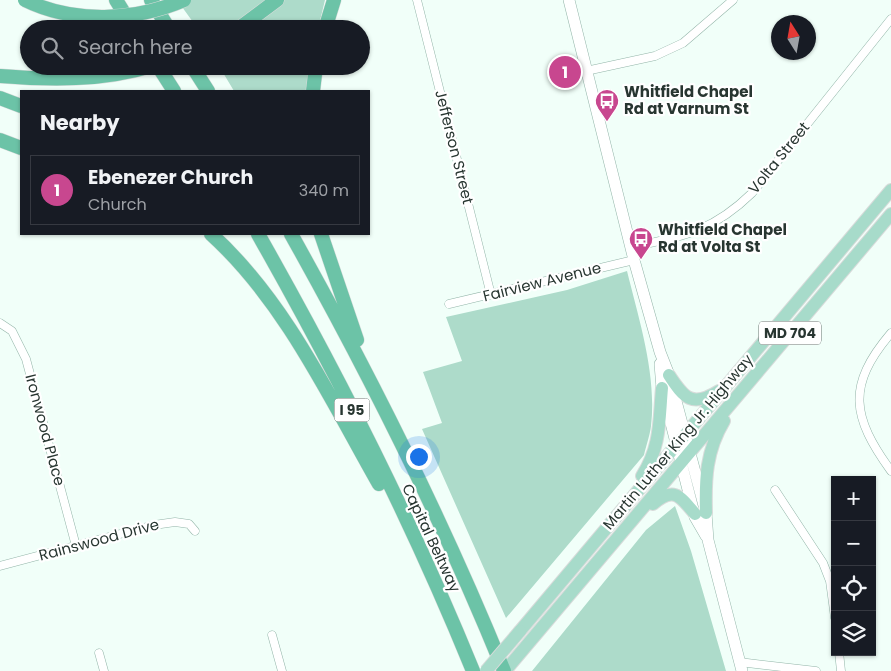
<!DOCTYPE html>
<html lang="en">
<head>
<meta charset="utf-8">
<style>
	:root { --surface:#171b24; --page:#242831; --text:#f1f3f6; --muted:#9ea1a6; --line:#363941; --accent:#c8478f }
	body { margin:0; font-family:Poppins,sans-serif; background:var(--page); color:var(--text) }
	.controls { position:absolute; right:15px; bottom:15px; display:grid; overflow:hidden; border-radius:0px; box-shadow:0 1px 4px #0004 }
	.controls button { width:45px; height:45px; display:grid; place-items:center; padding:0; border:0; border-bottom:1px solid var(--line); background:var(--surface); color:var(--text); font:25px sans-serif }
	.compass { position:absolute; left:771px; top:15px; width:45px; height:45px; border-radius:50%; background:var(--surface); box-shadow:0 1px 4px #0004; rotate:349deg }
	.you { position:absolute; left:418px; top:456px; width:18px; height:18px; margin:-12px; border:4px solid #fff; border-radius:50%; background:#1a73e8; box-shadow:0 0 0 8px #1a73e833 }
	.badge { display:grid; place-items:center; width:32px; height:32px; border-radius:50%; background:var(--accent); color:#fff; font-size:16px; font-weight:700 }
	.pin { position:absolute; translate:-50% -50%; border:2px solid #fff; box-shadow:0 1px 5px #0006 }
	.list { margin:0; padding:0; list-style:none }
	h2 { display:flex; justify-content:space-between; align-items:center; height:65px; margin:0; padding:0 20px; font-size:21px }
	h2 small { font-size:16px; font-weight:400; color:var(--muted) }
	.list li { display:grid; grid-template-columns:32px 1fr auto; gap:15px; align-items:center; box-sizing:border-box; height:70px; margin:0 10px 10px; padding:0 10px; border:1px solid var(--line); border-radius:0px }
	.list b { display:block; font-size:19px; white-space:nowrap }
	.list p { margin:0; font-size:16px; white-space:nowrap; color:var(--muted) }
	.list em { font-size:16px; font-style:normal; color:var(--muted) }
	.icon { flex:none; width:28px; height:28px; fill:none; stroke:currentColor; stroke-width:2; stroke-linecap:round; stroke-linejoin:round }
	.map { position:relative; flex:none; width:891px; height:671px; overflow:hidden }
	.search { position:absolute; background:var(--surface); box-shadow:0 1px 4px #0004; left:20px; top:20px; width:350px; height:55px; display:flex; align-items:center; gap:12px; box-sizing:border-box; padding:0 18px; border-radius:28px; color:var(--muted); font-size:19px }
	.panel { position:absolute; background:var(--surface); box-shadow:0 1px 4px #0004; left:20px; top:90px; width:350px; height:145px; border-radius:0px }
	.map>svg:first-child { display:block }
	.green { fill:#addbca }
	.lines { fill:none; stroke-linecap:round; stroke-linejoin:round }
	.street-casing { stroke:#93b5a9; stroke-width:9 }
	.secondary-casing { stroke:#93b5a9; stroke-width:12 }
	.primary-casing { stroke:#d8dbda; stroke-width:14 }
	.highway-casing { stroke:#d8dbda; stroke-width:15 }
	.street { stroke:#fff; stroke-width:8 }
	.secondary { stroke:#fff; stroke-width:11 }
	.primary { stroke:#a7dbca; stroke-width:12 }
	.highway { stroke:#6cc3a7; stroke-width:14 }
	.primary-bridge-casing { stroke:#d8dbda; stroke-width:14; stroke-linecap:butt }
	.highway-bridge-casing { stroke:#d8dbda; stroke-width:15; stroke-linecap:butt }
	.primary-bridge { stroke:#a7dbca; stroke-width:12 }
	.highway-bridge { stroke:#6cc3a7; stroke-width:14 }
	.labels { text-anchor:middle; stroke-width:4.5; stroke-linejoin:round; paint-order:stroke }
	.shield { fill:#fff; stroke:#68726f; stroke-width:1 }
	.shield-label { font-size:14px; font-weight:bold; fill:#283631 }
	.poi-label { font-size:15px; font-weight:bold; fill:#283631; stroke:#fff; text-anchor:start }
	.street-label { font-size:15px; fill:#283631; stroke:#fff }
</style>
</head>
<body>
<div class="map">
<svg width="891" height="671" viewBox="0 0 891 671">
	<rect width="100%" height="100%" fill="#f1fff9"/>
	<path class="green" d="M177,0H325L318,29H198Z
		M219,66H311L308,91H234Z
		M627,271C639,320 657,375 651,426C650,435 646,446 644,455L506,618L422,429L442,423L423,372L462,361L446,317L567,290Z
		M675,506L691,551L726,671H532L646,530Z"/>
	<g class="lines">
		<g class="street-casing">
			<path id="street" d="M417,0L491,295
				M586,71L655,56L683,43L733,0
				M631,247C684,236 712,232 752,193L891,19
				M449,304L634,260
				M0,323L12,331L26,359L76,546
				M891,333C846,386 852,417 891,471
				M775,490L823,563L830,581L835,618
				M0,566L154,525L175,522L189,524L195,531
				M272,635L282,671
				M839,652L841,671
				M99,653L104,671
				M739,662L816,671"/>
		</g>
		<g class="secondary-casing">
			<path id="secondary" d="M569,0L634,260L660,352L669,375L706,513L708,540L742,671
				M660,364L662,388L695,517L706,536"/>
		</g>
		<g class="primary-casing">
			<path id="primary" d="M669,375C684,398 692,408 719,391
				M642,476C661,446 659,421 662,388
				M653,504C674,486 680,496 695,514
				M706,513C705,479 706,451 724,421
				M520,631L891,190
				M505,671L891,214"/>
		</g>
		<g class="highway-casing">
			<path id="highway" d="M116,0L134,29
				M151,0L169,29
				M238,29L277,0
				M325,29L334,0
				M158,66L174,91
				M192,66L208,91
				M0,76C50,80 102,81 151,66
				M313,91L316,66
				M0,98L21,106
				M0,140L21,148
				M211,234C285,301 330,398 379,484
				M258,234C338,375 412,521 473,671
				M291,234C370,375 443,521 504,671
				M321,234L357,340"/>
		</g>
		<use href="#street" class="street"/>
		<use href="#secondary" class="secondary"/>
		<use href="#primary" class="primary"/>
		<use href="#highway" class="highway"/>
		<g class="primary-bridge-casing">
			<path id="primary-bridge" d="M486,671L520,631"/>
		</g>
		<g class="highway-bridge-casing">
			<path id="highway-bridge" d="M25,0C74,24 135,21 184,0"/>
		</g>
		<use href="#primary-bridge" class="primary-bridge"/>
		<use href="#highway-bridge" class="highway-bridge"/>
	</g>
	<defs>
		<g id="bus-pin" transform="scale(1.25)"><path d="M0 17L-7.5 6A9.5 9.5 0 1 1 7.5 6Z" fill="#c8478f" stroke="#fff"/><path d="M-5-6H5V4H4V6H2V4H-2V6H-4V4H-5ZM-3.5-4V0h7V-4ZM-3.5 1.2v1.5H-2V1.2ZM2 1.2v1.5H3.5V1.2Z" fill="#fff"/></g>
	</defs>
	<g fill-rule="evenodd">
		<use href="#bus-pin" x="607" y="101"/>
		<use href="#bus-pin" x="641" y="239"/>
	</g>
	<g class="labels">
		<g class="shield">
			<rect x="759" y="321.5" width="62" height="23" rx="4"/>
			<rect x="334.5" y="398.5" width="35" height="23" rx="4"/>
		</g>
		<g class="shield-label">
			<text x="790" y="338">MD 704</text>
			<text x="352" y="415">I 95</text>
		</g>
		<g class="poi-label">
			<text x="624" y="97">Whitfield Chapel<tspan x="624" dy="17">Rd at Varnum St</tspan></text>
			<text x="658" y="235">Whitfield Chapel<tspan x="658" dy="17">Rd at Volta St</tspan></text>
		</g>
		<g class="street-label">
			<text transform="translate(454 147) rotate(76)" y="5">Jefferson Street</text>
			<text transform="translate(779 158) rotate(-51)" y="5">Volta Street</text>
			<text transform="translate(542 282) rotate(-14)" y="5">Fairview Avenue</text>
			<text transform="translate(45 430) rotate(75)" y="5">Ironwood Place</text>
			<text transform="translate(678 442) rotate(-50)" y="5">Martin Luther King Jr. Highway</text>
			<text transform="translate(431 538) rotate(65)" y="5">Capital Beltway</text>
			<text transform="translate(99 540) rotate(-15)" y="5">Rainswood Drive</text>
		</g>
	</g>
</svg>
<div class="controls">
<button>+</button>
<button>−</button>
<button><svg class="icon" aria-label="locate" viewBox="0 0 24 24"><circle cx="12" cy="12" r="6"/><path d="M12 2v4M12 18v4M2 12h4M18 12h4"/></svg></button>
<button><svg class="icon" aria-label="layers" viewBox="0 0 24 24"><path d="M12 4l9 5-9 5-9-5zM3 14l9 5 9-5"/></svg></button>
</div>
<svg class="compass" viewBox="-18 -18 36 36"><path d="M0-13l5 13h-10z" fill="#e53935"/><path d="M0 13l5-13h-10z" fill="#9ea1a6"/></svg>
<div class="you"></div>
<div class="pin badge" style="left:565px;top:72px">1</div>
<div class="search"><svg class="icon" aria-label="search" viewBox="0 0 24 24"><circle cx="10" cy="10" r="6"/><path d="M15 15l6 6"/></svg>Search here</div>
<section class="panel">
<h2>Nearby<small></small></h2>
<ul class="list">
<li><span class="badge">1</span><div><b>Ebenezer Church</b><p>Church</p></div><em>340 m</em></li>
</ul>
</section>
</div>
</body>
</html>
